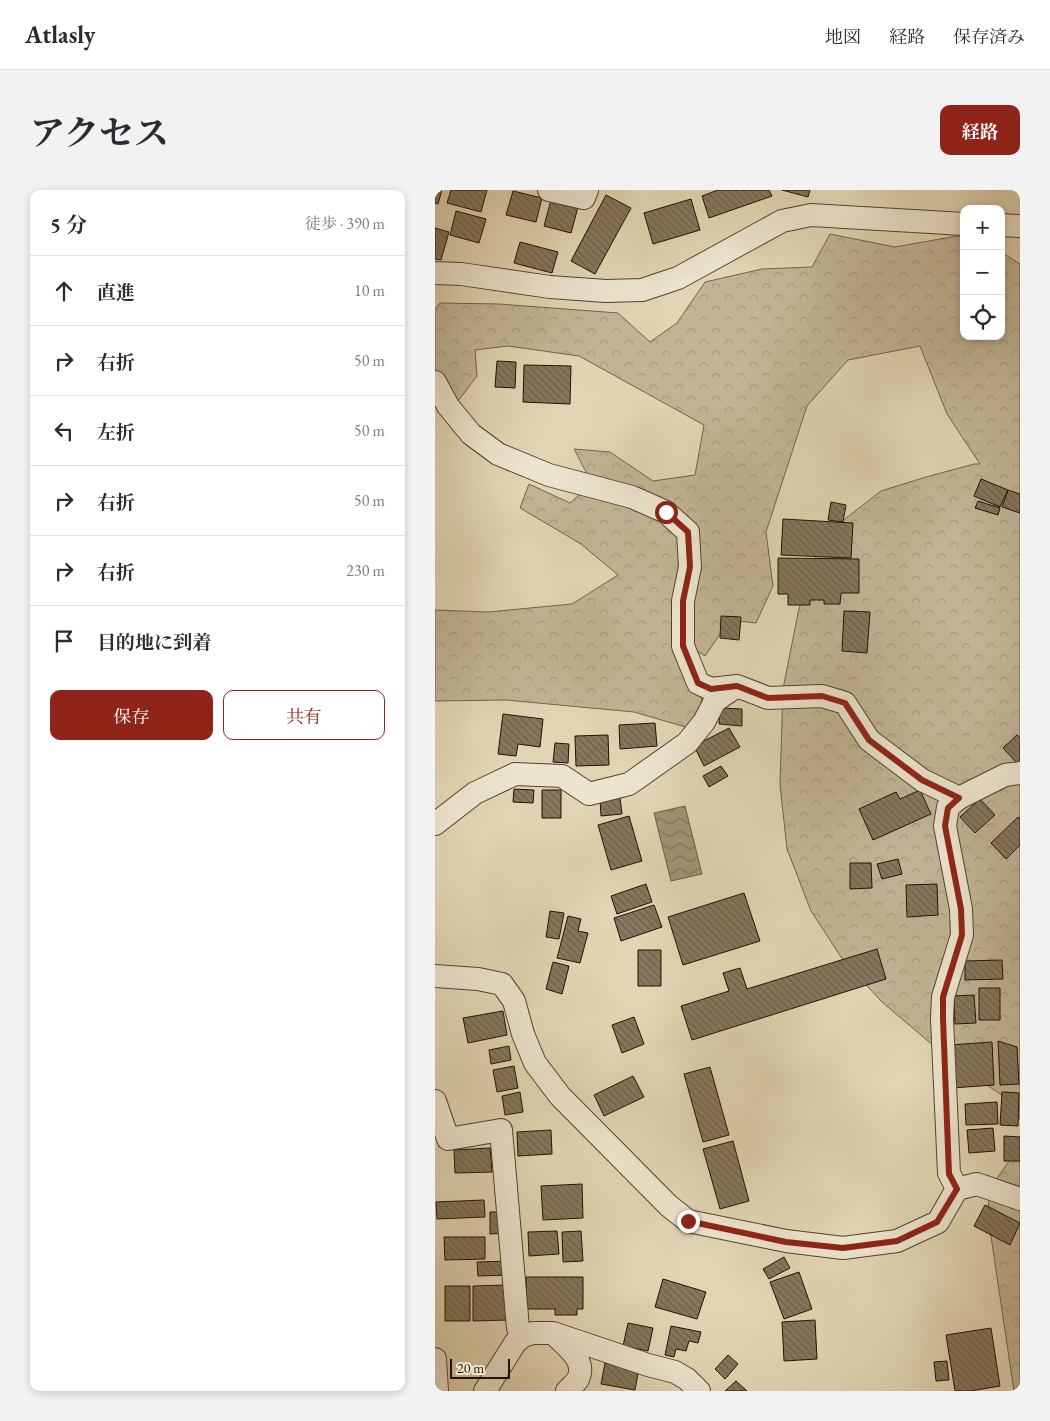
<!DOCTYPE html>
<html lang="ja">
<head>
<meta charset="utf-8">
<style>
	:root { --surface:#fff; --page:#f2f2f3; --text:#2b2b33; --muted:#7c7c81; --line:#e1e1e2; --accent:#8f2418 }
	body { margin:0; font-family:"EB Garamond","Noto Serif JP",serif; background:var(--page); color:var(--text) }
	.controls { position:absolute; right:15px; top:15px; display:grid; overflow:hidden; border-radius:10px; box-shadow:0 2px 8px #0003 }
	.controls button { width:45px; height:45px; display:grid; place-items:center; padding:0; border:0; border-bottom:1px solid var(--line); background:var(--surface); color:var(--text); font:25px sans-serif }
	.scale { position:absolute; left:15px; bottom:12px; width:60px; box-sizing:border-box; padding-left:5px; border:2px solid #231101; border-top:0; font-size:14px; line-height:18px; white-space:nowrap; color:#231101; -webkit-text-stroke:4px #ece4ce; paint-order:stroke }
	.stop { position:absolute; width:15px; height:15px; margin:-11px; border:4px solid #8f2418; border-radius:50%; background:#fff }
	.stop.end { background:#8f2418; border-color:#fff; box-shadow:0 1px 5px #0008 }
	.list { margin:0; padding:0; list-style:none }
	h2 { display:flex; justify-content:space-between; align-items:center; height:65px; margin:0; padding:0 20px; font-size:21px }
	h2 small { font-size:16px; font-weight:400; color:var(--muted) }
	.list li { display:grid; grid-template-columns:32px 1fr auto; gap:15px; align-items:center; box-sizing:border-box; height:70px; padding:0 20px; border-top:1px solid var(--line) }
	.list b { display:block; font-size:19px; white-space:nowrap }
	.list em { font-size:16px; font-style:normal; color:var(--muted) }
	.actions { display:flex; gap:10px; padding:15px 20px }
	.actions a { flex:1; padding:11px 0; border:1px solid var(--accent); border-radius:10px; text-align:center; font-size:18px; color:var(--accent) }
	.actions .main { background:var(--accent); color:#fff }
	.icon { flex:none; width:28px; height:28px; fill:none; stroke:currentColor; stroke-width:2; stroke-linecap:round; stroke-linejoin:round }
	.map { position:relative; flex:none; width:585px; height:1201px; overflow:hidden; border-radius:10px }
	header { display:flex; align-items:center; gap:30px; box-sizing:border-box; height:70px; padding:0 25px; background:var(--surface); border-bottom:1px solid var(--line) }
	header strong { font-size:24px }
	nav { display:flex; gap:28px; margin-inline-start:auto; font-size:18px }
	.intro { display:flex; align-items:center; justify-content:space-between; box-sizing:border-box; height:120px; padding:0 30px }
	h1 { margin:0; font-size:35px }
	.button { padding:12px 22px; border-radius:10px; background:var(--accent); color:#fff; font-size:18px; font-weight:700 }
	main { display:flex; gap:30px; padding:0 30px }
	aside { flex:1; background:var(--surface); border-radius:10px; box-shadow:0 2px 8px #0003 }
	.map>svg:first-child { display:block }
	.forest { fill:url(#forest-crowns); stroke:#72624b }
	.water { fill:url(#water-waves); stroke:#6e5e47 }
	.building { fill:url(#building-back-hatch); stroke:#231101 }
	.lines { fill:none; stroke-linecap:round; stroke-linejoin:round }
	.minor-casing { stroke:#52422e; stroke-width:24 }
	.minor { stroke:#ece4ce; stroke-width:22 }
	.route { stroke:#8f2418; stroke-width:6 }
</style>
</head>
<body>
<header>
<strong>Atlasly</strong>
<nav><a>地図</a><a>経路</a><a>保存済み</a></nav>
</header>
<div class="intro"><h1>アクセス</h1><a class="button">経路</a></div>
<main>
<aside>
<h2>5 分<small>徒歩 · 390 m</small></h2>
<ul class="list">
<li><svg class="icon" aria-label="ahead" viewBox="0 0 24 24"><path d="M12 20V5M6 11l6-6 6 6"/></svg><div><b>直進</b></div><em>10 m</em></li>
<li><svg class="icon" aria-label="right" viewBox="0 0 24 24"><path d="M7 20v-9h11M14 6l5 5-5 5"/></svg><div><b>右折</b></div><em>50 m</em></li>
<li><svg class="icon" aria-label="left" viewBox="0 0 24 24"><path d="M17 20v-9H6M10 6l-5 5 5 5"/></svg><div><b>左折</b></div><em>50 m</em></li>
<li><svg class="icon" aria-label="right" viewBox="0 0 24 24"><path d="M7 20v-9h11M14 6l5 5-5 5"/></svg><div><b>右折</b></div><em>50 m</em></li>
<li><svg class="icon" aria-label="right" viewBox="0 0 24 24"><path d="M7 20v-9h11M14 6l5 5-5 5"/></svg><div><b>右折</b></div><em>230 m</em></li>
<li><svg class="icon" aria-label="arrive" viewBox="0 0 24 24"><path d="M6 21V4h12l-3 4 3 4H6"/></svg><div><b>目的地に到着</b></div></li>
</ul>
<div class="actions"><a class="main">保存</a><a>共有</a></div>
</aside>
<div class="map">
<svg width="585" height="1201" viewBox="0 0 585 1201">
	<defs>
		<pattern id="forest-crowns" width="20" height="18" patternUnits="userSpaceOnUse" patternTransform="scale(1.25)"><rect width="20" height="18" fill="#c1b495"/><path d="M2 6a3 3 0 1 1 6 0M12 15a3 3 0 1 1 6 0" fill="none" stroke="#a69a7f"/></pattern>
		<pattern id="water-waves" width="16" height="10" patternUnits="userSpaceOnUse" patternTransform="scale(1.25)"><rect width="16" height="10" fill="#a09276"/><path d="M0 5q4-4 8 0t8 0" fill="none" stroke="#82765e"/></pattern>
		<pattern id="building-back-hatch" width="6" height="6" patternUnits="userSpaceOnUse" patternTransform="scale(1.25)"><rect width="6" height="6" fill="#86775e"/><path d="M-1 5l2 2M0 0l6 6M5-1l2 2" fill="none" stroke="#6d604b"/></pattern>
	</defs>
	<rect width="100%" height="100%" fill="#e1d5b3"/>
	<filter id="stains"><feTurbulence type="fractalNoise" baseFrequency=".004" numOctaves="4"/><feColorMatrix values="0 0 0 0 .2 0 0 0 0 .09 0 0 0 0 .02 0 0 0 .5 -.17"/></filter>
	<radialGradient id="worn" r=".72"><stop offset=".6" stop-color="#630" stop-opacity="0"/><stop offset="1" stop-color="#630" stop-opacity=".3"/></radialGradient>
	<path class="forest" d="M395,44L460,57L522,46L529,48V146H566V62L585,74V930V927L571,908L519,873L447,812L408,770L376,721L352,659L345,595L348,499L363,423L377,373L401,336L446,301L491,287L539,274H545L512,224L485,156L413,170L372,216L331,342L338,396L321,433L295,430L270,466L254,456L269,520L254,538L199,522L71,510L0,511V420L53,422L137,414L183,385L146,354L85,318L94,294L135,313L157,293L139,259L175,262L218,291L260,285L269,235L144,166L73,156L40,160L42,186L20,215L0,179V119L5,113L64,114L183,123L215,152L242,133L270,92L327,79L377,77Z
		M585,946V1201H579L553,1026L554,1000L574,971Z"/>
	<path class="water" d="M250,616L267,684L236,691L219,623Z"/>
	<path class="building" d="M0,0H7L3,14L0,13Z
		M16,0H52L46,22L12,13Z
		M283,0H334L337,6L274,28L267,6Z
		M347,0H375L373,7Z
		M78,1L107,8L101,32L71,25Z
		M171,5L196,18L160,84L136,71Z
		M256,9L265,40L218,54L209,23Z
		M116,10L143,17L136,43L109,36Z
		M21,21L51,29L44,53L15,45Z
		M0,38L14,42L6,70L0,69Z
		M85,52L123,62L117,83L79,73Z
		M62,171L81,172L80,198L60,197Z
		M89,175L136,176L135,214L88,212Z
		M546,289L573,300L565,317L539,306Z
		M573,300L585,304V323L567,317Z
		M543,311L565,318L563,325L540,318Z
		M396,312L411,315L408,332L393,330Z
		M348,329L418,333L416,368L346,365Z
		M343,368L424,369V403H406L405,414H389V410H375V415H353V404H343Z
		M409,421L435,422L432,463L407,461Z
		M286,426L306,427L304,450L285,448Z
		M285,518L307,519V536L284,534Z
		M68,524L108,529L105,557L83,554L81,566L63,564Z
		M220,533L222,556L185,559L184,535Z
		M294,538L305,557L269,576L259,556Z
		M173,545L174,575L141,576L140,546Z
		M582,545L585,548V571L582,573L568,558Z
		M120,553L134,554L133,573L118,572Z
		M286,576L293,586L274,597L268,586Z
		M79,599L99,600L98,613L78,612Z
		M107,600H126V628H107Z
		M485,600L496,624L438,650L424,619L461,602L465,609Z
		M185,608L187,624L166,626L165,610Z
		M545,609L560,625L540,643L525,627Z
		M194,626L207,671L176,680L163,635Z
		M583,627L585,629V655L571,669L556,653Z
		M463,669L467,684L447,689L442,674Z
		M415,673H436L437,698L415,699Z
		M211,694L217,712L182,724L176,706Z
		M502,694L503,725L472,727L471,695Z
		M309,703L325,751L248,775L233,727Z
		M219,715L227,737L186,751L179,728Z
		M115,721L129,723L124,749L111,747Z
		M133,726L146,729L143,741L153,743L145,773L122,768Z
		M442,759L451,789L257,850L246,816L294,801L288,783L305,778L312,799Z
		M203,760H226V796H203Z
		M567,770L568,789L530,790V771Z
		M118,772L134,776L127,804L111,799Z
		M544,798H565V830H544Z
		M539,805L541,833L520,834L519,806Z
		M68,821L72,845L33,853L28,828Z
		M199,827L209,854L187,863L177,835Z
		M563,851L582,857L584,894L565,895Z
		M557,852L559,895L517,898L514,855Z
		M74,856L76,870L56,874L54,860Z
		M79,876L83,898L62,902L58,880Z
		M275,877L294,945L268,952L249,884Z
		M198,886L209,907L169,926L159,905Z
		M85,902L88,922L70,925L67,906Z
		M567,902L584,903L583,936L565,935Z
		M562,912L563,934L531,935L530,914Z
		M558,938L560,961L534,963L532,940Z
		M116,940L117,964L83,966L82,942Z
		M569,946L585,947V971H569Z
		M298,951L314,1011L285,1019L268,959Z
		M55,958L57,982L20,983L19,960Z
		M147,994L148,1028L108,1030L106,996Z
		M49,1010L50,1027L2,1029L1,1012Z
		M550,1015L585,1033L575,1055L539,1036Z
		M55,1022H70V1043L55,1044Z
		M122,1041L124,1064L94,1066L93,1042Z
		M146,1041L148,1071L128,1072L127,1042Z
		M9,1047H50V1069L10,1070Z
		M349,1067L355,1078L334,1089L328,1079Z
		M75,1071V1085L43,1086L42,1072Z
		M364,1082L377,1119L349,1129L335,1092Z
		M91,1087H148V1119H142V1125H120V1119H91Z
		M228,1089L271,1102L262,1129L220,1117Z
		M73,1095V1130L38,1131V1096Z
		M10,1096H35V1131H10Z
		M380,1130L382,1169L349,1171L347,1132Z
		M193,1133L218,1138L213,1161L188,1156Z
		M236,1136L266,1142L263,1153L254,1151L251,1161L241,1159L239,1167L230,1165Z
		M556,1138L565,1196L535,1201H520L511,1145Z
		M293,1165L303,1174L290,1189L280,1179Z
		M512,1171L514,1190L501,1191L499,1172Z
		M170,1173L204,1178L200,1200L166,1194Z
		M301,1191L312,1201H290Z"/>
	<g class="lines">
		<g class="minor-casing">
			<path id="minor" d="M114,0L149,8L152,0
				M566,35L585,36
				M0,83L26,84L115,97L171,101L207,100L243,88L347,31L376,25L529,34
				M0,192L13,216L36,244L63,264L114,285L197,307L231,322L253,342L255,377L248,411V456L263,493L276,499L302,496L333,508L387,506L410,513L434,550L487,590L524,608
				M0,634L40,603L80,584L127,586L154,604L194,594L252,553L269,532L280,511L302,496
				M0,786L43,789L67,794L79,811L88,844L100,873L125,906L234,1016L253,1031L351,1051L408,1058L462,1051L503,1032L522,999L542,994L585,1009
				M0,911L13,949L66,940L83,1138L88,1146
				M522,999L514,983L507,829L508,807L527,745L526,719L510,636L513,617L524,608L570,585L585,583
				M121,1146C132,1157 152,1171 143,1189C141,1193 136,1197 132,1201
				M0,1169L2,1201
				M50,1201L80,1153L88,1146L98,1143H118L213,1175L240,1182L252,1189L264,1201"/>
		</g>
		<use href="#minor" class="minor"/>
	</g>
	<g class="lines">
		<path class="route" d="M231,322L253,342L255,377L248,411V456L263,493L276,499L302,496L333,508L387,506L410,513L434,550L487,590L524,608L513,618L510,636L526,719L527,745L508,807V828L514,984L522,999L502,1032L462,1051L408,1058L351,1052L253,1031"/>
	</g>
	<rect width="100%" height="100%" filter="url(#stains)"/>
	<rect width="100%" height="100%" fill="url(#worn)"/>
</svg>
<div class="controls">
<button>+</button>
<button>−</button>
<button><svg class="icon" aria-label="locate" viewBox="0 0 24 24"><circle cx="12" cy="12" r="6"/><path d="M12 2v4M12 18v4M2 12h4M18 12h4"/></svg></button>
</div>
<div class="scale">20 m</div>
<div class="stop" style="left:231px;top:322px"></div>
<div class="stop end" style="left:253px;top:1031px"></div>
</div>
</main>
</body>
</html>
